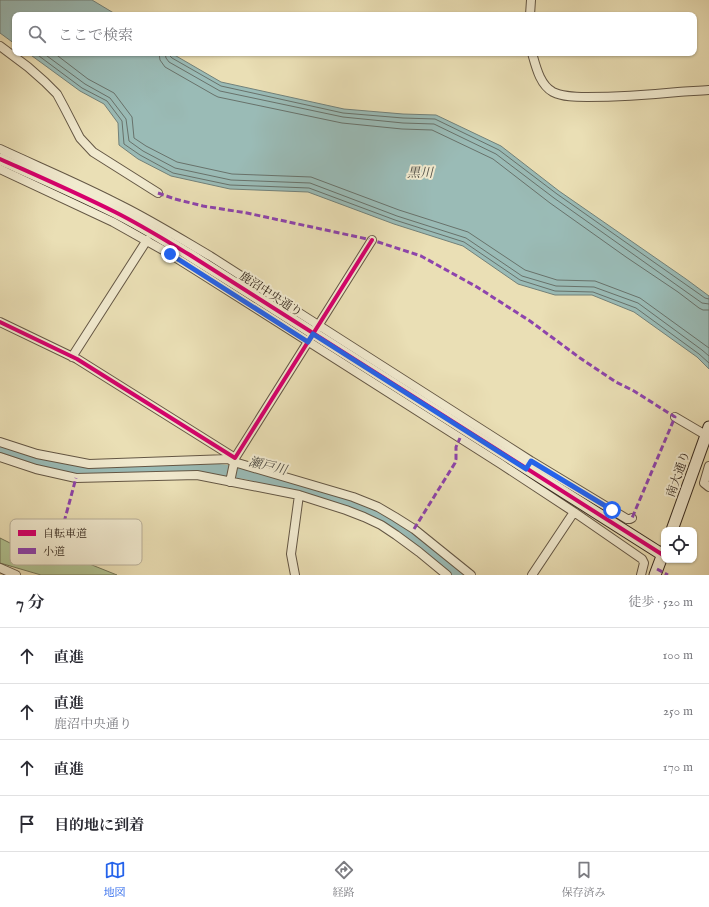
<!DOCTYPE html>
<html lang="ja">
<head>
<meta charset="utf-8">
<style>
	:root { --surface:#fff; --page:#f2f2f3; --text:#2b2b33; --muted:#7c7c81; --line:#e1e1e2; --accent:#2563eb }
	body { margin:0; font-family:"IM FELL English","Noto Serif JP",serif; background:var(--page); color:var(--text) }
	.controls { position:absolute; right:12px; bottom:12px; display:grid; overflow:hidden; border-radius:8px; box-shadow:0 1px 3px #0004 }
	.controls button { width:36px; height:36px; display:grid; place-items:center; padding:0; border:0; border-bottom:1px solid var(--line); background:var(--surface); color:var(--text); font:20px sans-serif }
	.stop { position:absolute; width:12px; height:12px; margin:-9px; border:3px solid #2563eb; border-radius:50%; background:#fff }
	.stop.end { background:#2563eb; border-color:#fff; box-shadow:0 1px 4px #0008 }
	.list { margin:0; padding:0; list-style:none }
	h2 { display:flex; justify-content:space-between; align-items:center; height:52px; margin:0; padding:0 16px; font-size:17px }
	h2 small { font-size:13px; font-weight:400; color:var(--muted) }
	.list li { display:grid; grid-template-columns:26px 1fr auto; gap:12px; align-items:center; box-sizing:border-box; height:56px; padding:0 16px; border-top:1px solid var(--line) }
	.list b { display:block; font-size:15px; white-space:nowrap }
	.list p { margin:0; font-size:13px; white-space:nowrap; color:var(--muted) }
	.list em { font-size:13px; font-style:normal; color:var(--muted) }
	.icon { flex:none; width:22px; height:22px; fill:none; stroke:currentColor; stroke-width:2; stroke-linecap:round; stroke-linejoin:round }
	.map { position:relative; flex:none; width:709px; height:575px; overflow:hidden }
	.search { position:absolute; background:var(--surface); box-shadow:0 1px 3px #0004; left:12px; right:12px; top:12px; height:44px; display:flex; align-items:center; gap:10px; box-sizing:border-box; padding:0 14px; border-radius:8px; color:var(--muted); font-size:15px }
	.sheet { height:276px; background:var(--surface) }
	nav { display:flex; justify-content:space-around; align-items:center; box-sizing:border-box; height:56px; border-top:1px solid var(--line); background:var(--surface); font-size:11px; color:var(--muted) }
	nav a { display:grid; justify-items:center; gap:2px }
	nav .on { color:var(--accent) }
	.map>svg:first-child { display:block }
	.green { fill:#b1c392; stroke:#747659 }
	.water { fill:#9abbb6; stroke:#72817a }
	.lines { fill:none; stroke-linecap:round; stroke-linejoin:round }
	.shore { stroke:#68726b; stroke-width:1 }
	.river { stroke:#9abbb6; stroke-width:12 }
	.street-casing { stroke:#645745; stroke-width:10 }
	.secondary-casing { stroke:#372a20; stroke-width:13 }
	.street { stroke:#f1eacf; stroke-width:8 }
	.secondary { stroke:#f1eacf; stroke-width:11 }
	.quiet { stroke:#8e44ad; stroke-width:3; stroke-dasharray:6 3; stroke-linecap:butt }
	.cycleway-casing { stroke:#f1eacf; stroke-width:6 }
	.cycleway { stroke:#d6006c; stroke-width:4 }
	.route { stroke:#2563eb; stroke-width:5 }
	.labels { text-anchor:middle; stroke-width:4; stroke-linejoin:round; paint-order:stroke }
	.street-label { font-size:12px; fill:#372a20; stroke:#f1eacf }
	.water-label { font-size:13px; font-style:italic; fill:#504e46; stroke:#f1eacf }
	.key { fill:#f1eacf; stroke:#b9b09a; stroke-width:1 }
	.key-label { font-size:11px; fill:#372a20 }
</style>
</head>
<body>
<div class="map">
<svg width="709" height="575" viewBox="0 0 709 575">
	<rect width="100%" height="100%" fill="#eadfb5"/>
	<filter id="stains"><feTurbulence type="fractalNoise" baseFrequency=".005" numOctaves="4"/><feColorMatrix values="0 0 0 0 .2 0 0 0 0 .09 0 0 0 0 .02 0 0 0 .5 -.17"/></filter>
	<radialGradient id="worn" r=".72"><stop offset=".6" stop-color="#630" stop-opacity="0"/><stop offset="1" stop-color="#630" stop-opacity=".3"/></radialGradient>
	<path class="green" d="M0,538L18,547L72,557L117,575H41L0,563Z"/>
	<path class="water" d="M0,0H92L117,15H15V44L0,33Z
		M28,53H171L221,82L344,109L403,114L436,115L501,146L559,191L686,279L709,296V369L697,357L634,312L592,295H555L518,284L463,246L394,224L308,192L230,189L171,176L138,159L119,145L118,123L104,104L80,91Z"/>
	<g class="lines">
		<path class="shore" d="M35,53L82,88L107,101L122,121L124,144L140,155L173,173L230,185L309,188L395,220L464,242L520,280L555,291L593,292L636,308L699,354L709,363
			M43,53L85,84L110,98L126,119L129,141L143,151L175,168L231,180L310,183L397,216L466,238L522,276L556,286L594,287L638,303L702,350L709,356
			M54,53L88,79L114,93L132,117L134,138L146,146L177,162L232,174L311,177L399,210L468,232L525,270L557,280L595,281L640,298L709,348
			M159,53L160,60L165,67L214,95L218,97L342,123L402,129L432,130L493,159L550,203L626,257L678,292L699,308L703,310H709
			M165,53L166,58L169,62L220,91L343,117L403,123L434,124L496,154L554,198L702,303L709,304
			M170,53V56L172,58L221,86L343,113L403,118L435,119L499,150L557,194L705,298L709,299"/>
		<path class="river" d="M0,448L68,467L102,472L219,470L245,473L314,491L357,506L377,516L414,539L459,575"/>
		<g class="street-casing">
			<path id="street" d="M530,15L531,0
				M0,46L28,67L45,82L57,94L64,107L80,138L93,152L158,193
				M532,53C536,67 540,85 553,92C563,97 576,97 587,97C617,97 648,95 678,92C689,91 699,91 709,90
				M0,149C41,168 82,185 122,206C152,221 181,239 210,256L531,461L627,519H630L632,518
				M0,169L113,222L170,254L194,269L501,464L574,512L642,559L644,563L641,575
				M0,322L77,359L235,458L372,240
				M72,357L147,240
				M675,417L709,437
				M0,442L37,454L89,464L228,459L234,462L353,497L378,507L395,517L414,529L471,575
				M0,457L36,469L76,478L197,475L299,495L346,510L364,517L381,525L396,535L419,552L447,575
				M709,466L704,483L709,487
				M230,482L235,458
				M0,568L16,575
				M295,575L291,554L299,495
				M532,575L574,512"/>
		</g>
		<g class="secondary-casing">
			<path id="secondary" d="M0,159C38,176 77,193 115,212C141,225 165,240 190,255L663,555
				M672,530L709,427
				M655,575L664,551"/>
		</g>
		<use href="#street" class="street"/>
		<use href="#secondary" class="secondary"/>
		<path class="quiet" d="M158,193L175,199L203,206L247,213L372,240L421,256L477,287L530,321L580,358L616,382L634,391L675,417L632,518
			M414,529L455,463L456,459V447L460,438
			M57,548L76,478
			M657,569L668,575"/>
		<g class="cycleway-casing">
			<path id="cycleway" d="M0,159C38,176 77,193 115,212C141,225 165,240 190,255L663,555
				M0,322L77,359L235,458L372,240"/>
		</g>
		<use href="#cycleway" class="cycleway"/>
	</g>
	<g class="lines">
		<path class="route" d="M170,254L308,342L313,334L526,469L531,461L612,510"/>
	</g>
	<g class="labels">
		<g class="street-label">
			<text transform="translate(271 294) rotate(33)" y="4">鹿沼中央通り</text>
			<text transform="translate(678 474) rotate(-70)" y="4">南大通り</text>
		</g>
		<g class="water-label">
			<text x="420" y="177">黒川</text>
			<text transform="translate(268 465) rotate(14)" y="5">瀬戸川</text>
		</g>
	</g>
	<rect x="10" y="519" width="132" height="46" rx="6" class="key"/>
	<rect x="18" y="530" width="18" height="6" fill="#d6006c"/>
	<rect x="18" y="548" width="18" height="6" fill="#8e44ad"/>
	<g class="key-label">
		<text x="43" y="537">自転車道</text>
		<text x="43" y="555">小道</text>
	</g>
	<rect width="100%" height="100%" filter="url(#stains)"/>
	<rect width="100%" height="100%" fill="url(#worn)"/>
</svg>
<div class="controls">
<button><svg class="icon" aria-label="locate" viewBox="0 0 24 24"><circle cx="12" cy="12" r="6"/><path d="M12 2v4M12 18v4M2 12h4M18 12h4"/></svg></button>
</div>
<div class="stop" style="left:612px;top:510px"></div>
<div class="stop end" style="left:170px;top:254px"></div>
<div class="search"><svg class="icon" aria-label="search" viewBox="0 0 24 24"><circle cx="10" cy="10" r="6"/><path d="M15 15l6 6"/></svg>ここで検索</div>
</div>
<section class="sheet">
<h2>7 分<small>徒歩 · 520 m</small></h2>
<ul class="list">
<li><svg class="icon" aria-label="ahead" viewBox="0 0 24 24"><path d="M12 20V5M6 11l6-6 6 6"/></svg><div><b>直進</b></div><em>100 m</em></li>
<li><svg class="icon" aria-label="ahead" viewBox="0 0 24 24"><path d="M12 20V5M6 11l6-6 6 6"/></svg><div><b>直進</b><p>鹿沼中央通り</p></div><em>250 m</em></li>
<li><svg class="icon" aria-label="ahead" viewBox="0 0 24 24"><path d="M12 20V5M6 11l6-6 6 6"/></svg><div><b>直進</b></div><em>170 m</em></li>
<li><svg class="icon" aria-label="arrive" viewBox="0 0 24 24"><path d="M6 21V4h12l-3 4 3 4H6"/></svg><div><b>目的地に到着</b></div></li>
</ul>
</section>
<nav>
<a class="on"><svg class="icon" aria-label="map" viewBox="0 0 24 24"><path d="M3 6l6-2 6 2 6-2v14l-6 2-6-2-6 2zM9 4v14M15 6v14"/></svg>地図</a>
<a><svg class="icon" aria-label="directions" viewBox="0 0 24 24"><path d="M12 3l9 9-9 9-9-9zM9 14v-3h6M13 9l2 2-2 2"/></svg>経路</a>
<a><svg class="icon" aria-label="saved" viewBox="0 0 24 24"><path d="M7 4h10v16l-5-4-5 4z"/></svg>保存済み</a>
</nav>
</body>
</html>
